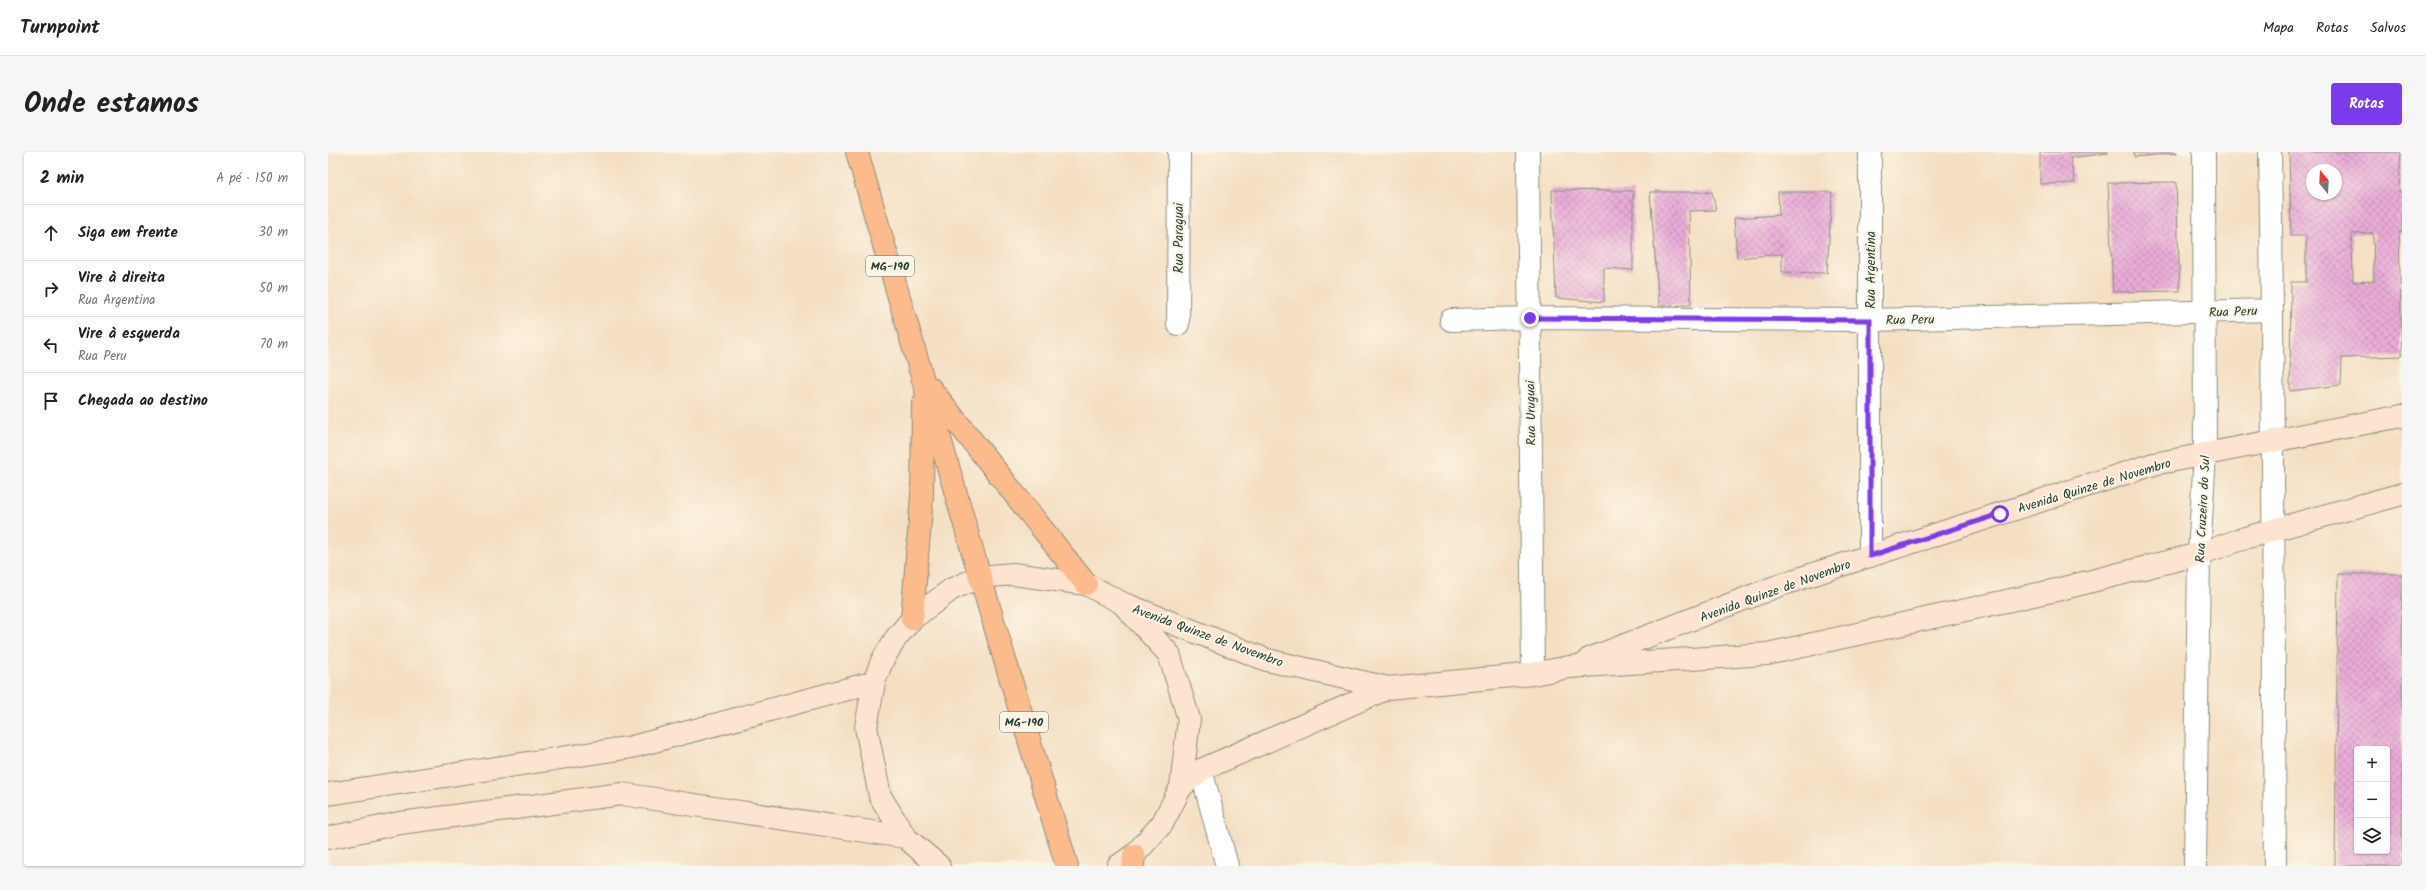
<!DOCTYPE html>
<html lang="pt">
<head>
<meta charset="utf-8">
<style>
	:root { --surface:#fff; --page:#f6f6f6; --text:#222; --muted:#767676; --line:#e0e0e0; --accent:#7c3aed }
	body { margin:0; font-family:Kalam,sans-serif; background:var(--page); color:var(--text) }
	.controls { position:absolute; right:12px; bottom:12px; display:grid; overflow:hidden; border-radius:4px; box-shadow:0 1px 3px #0004 }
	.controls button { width:36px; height:36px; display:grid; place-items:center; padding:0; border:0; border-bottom:1px solid var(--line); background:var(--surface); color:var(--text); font:20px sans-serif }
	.compass { position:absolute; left:1978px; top:12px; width:36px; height:36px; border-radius:50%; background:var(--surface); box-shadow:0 1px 3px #0004; rotate:342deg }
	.stop { position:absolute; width:12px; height:12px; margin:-9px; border:3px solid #7c3aed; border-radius:50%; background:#fff }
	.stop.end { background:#7c3aed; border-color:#fff; box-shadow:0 1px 4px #0008 }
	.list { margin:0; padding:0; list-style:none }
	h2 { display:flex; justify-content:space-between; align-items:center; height:52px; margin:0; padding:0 16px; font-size:17px }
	h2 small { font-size:13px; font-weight:400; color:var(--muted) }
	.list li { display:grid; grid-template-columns:26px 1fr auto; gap:12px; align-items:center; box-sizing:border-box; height:56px; padding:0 16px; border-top:1px solid var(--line) }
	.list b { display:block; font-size:15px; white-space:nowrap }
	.list p { margin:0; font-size:13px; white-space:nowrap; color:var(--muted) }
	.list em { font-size:13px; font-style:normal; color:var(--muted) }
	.icon { flex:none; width:22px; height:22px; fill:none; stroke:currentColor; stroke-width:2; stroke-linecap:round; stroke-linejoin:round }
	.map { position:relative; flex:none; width:2074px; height:714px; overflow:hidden; border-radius:4px }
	header { display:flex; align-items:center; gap:24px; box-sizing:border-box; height:56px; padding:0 20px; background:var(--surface); border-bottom:1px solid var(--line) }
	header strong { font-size:19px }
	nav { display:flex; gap:22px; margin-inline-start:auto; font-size:14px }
	.intro { display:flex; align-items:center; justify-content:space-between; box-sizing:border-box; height:96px; padding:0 24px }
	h1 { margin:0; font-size:28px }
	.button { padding:10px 18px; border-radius:4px; background:var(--accent); color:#fff; font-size:14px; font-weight:700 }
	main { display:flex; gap:24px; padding:0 24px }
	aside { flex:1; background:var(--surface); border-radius:4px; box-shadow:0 1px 3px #0004 }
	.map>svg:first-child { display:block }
	.building { fill:url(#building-cross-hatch); fill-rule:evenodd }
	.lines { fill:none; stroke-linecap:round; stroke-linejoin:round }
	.street-casing { stroke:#8a8e7c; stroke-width:24 }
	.secondary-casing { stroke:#8a8e7c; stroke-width:24 }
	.primary-casing { stroke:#8a8e7c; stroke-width:24 }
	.street { stroke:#fff; stroke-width:22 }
	.secondary { stroke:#fde4d1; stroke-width:22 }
	.primary { stroke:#fbbb8d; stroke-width:22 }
	.route { stroke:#7c3aed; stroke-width:5 }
	.labels { text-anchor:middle; stroke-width:4; stroke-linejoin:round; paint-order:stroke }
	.shield { fill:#fcf5e5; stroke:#617469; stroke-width:1 }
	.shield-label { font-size:12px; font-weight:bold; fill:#1f3d34 }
	.street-label { font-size:13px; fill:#1f3d34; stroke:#fcf5e5 }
</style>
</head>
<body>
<header>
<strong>Turnpoint</strong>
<nav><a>Mapa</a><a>Rotas</a><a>Salvos</a></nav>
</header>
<div class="intro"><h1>Onde estamos</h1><a class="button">Rotas</a></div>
<main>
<aside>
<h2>2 min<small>A pé · 150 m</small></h2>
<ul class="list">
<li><svg class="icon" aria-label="ahead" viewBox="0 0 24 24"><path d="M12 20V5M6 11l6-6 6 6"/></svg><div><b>Siga em frente</b></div><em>30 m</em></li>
<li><svg class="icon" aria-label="right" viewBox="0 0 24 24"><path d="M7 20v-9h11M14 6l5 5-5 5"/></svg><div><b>Vire à direita</b><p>Rua Argentina</p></div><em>50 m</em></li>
<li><svg class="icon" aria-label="left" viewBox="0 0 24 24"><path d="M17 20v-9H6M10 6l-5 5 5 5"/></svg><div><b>Vire à esquerda</b><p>Rua Peru</p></div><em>70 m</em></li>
<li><svg class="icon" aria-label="arrive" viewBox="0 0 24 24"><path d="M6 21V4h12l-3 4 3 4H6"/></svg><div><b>Chegada ao destino</b></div></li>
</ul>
</aside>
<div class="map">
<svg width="2074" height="714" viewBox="0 0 2074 714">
	<defs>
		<pattern id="building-cross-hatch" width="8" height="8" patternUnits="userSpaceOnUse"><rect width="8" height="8" fill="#ebacd9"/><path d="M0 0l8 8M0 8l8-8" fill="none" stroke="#be8db1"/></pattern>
	</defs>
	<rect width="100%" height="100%" fill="#fcf5e5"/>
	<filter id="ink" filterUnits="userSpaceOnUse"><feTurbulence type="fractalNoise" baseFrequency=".025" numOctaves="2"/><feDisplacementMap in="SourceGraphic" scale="8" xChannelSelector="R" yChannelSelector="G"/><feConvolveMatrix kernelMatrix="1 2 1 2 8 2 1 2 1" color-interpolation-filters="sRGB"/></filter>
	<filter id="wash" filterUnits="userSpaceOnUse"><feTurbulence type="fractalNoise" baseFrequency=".012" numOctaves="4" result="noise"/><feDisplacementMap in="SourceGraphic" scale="16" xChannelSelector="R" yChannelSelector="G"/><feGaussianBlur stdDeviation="0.9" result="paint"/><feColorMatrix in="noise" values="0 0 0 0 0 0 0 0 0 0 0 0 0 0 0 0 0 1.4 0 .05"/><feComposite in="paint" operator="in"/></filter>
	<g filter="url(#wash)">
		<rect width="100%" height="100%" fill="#f4dfc3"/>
		<g id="blocks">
			<path class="building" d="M1712,0H1780V1L1742,6L1747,31L1712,32Z
				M1806,0H1849V1L1806,5Z
				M1961,0H2073L2071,40H2074V81L2071,80L2074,204L2014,206L2013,233L1962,239L1963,130H1978V84H1963ZM1984,18H2008V42H1984ZM2045,81L2046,129L2025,130L2024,82Z
				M1848,30L1852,139L1785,140L1780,31Z
				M1224,38L1305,39V118L1276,116V150L1228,146Z
				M1322,40H1384L1388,58L1361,59L1363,153L1331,154Z
				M1450,40H1504L1499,121L1454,120V102L1409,106L1406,66L1451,63Z
				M2010,422H2074V714H2007ZM2029,597H2059V699H2029Z"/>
		</g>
	</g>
	<g filter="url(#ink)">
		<use href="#blocks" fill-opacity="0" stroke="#8a8e7c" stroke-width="1"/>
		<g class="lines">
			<g class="street-casing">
				<path id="street" d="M1200,0L1205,522
					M1942,0C1946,238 1945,476 1947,714
					M1123,168L1201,166L1542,168L1944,158
					M850,172L851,0
					M1542,404V0
					M873,618L899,714
					M1867,714L1871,402L1877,302L1876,0"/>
			</g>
			<g class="secondary-casing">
				<path id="secondary" d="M799,453L939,508L1060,536
					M1261,507L1455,432L1826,312L2074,264
					M853,635L873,618L1060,536L1205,522L1241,515L1439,502L1728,438L1871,402L1917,386L2074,342
					M0,642L304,595L546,530
					M0,686L72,671L294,642L577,685
					M611,714L577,685L552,644L538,575L546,530L554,509L568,486L584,467L624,437L652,425L685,422L758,432L794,451L841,502L861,567L853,635L834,672L806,703L790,714"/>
			</g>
			<g class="primary-casing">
				<path id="primary" d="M529,0L652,425L739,714
					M602,236L758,432
					M584,467L594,344L595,252
					M805,714L806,703"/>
			</g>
			<use href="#street" class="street"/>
			<use href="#secondary" class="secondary"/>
			<use href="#primary" class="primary"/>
		</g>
	</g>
	<g class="lines" filter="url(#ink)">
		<path class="route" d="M1202,166L1542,168V404L1672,362"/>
	</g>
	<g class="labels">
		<g class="shield">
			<rect x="538" y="104" width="48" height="20" rx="3"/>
			<rect x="672" y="560" width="48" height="20" rx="3"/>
		</g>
		<g class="shield-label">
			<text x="562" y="118">MG-190</text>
			<text x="696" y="574">MG-190</text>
		</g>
		<g class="street-label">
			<text transform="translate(850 86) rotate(-90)" y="5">Rua Paraguai</text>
			<text transform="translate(1542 118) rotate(-90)" y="5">Rua Argentina</text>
			<text transform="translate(1905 159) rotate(-2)" y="5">Rua Peru</text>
			<text transform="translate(1582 167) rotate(-1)" y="5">Rua Peru</text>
			<text transform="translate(1202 261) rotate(-91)" y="5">Rua Uruguai</text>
			<text transform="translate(1766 333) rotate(-17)" y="5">Avenida Quinze de Novembro</text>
			<text transform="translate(1874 357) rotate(-87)" y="5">Rua Cruzeiro do Sul</text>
			<text transform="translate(1447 438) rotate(-20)" y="5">Avenida Quinze de Novembro</text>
			<text transform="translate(880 483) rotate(20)" y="5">Avenida Quinze de Novembro</text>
		</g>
	</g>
</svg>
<div class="controls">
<button>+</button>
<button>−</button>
<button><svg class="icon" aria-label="layers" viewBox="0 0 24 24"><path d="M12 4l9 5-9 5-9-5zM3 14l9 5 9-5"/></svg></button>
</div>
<svg class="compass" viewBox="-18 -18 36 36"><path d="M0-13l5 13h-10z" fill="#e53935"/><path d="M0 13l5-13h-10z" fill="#767676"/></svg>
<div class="stop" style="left:1672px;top:362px"></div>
<div class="stop end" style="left:1202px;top:166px"></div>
</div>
</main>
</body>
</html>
